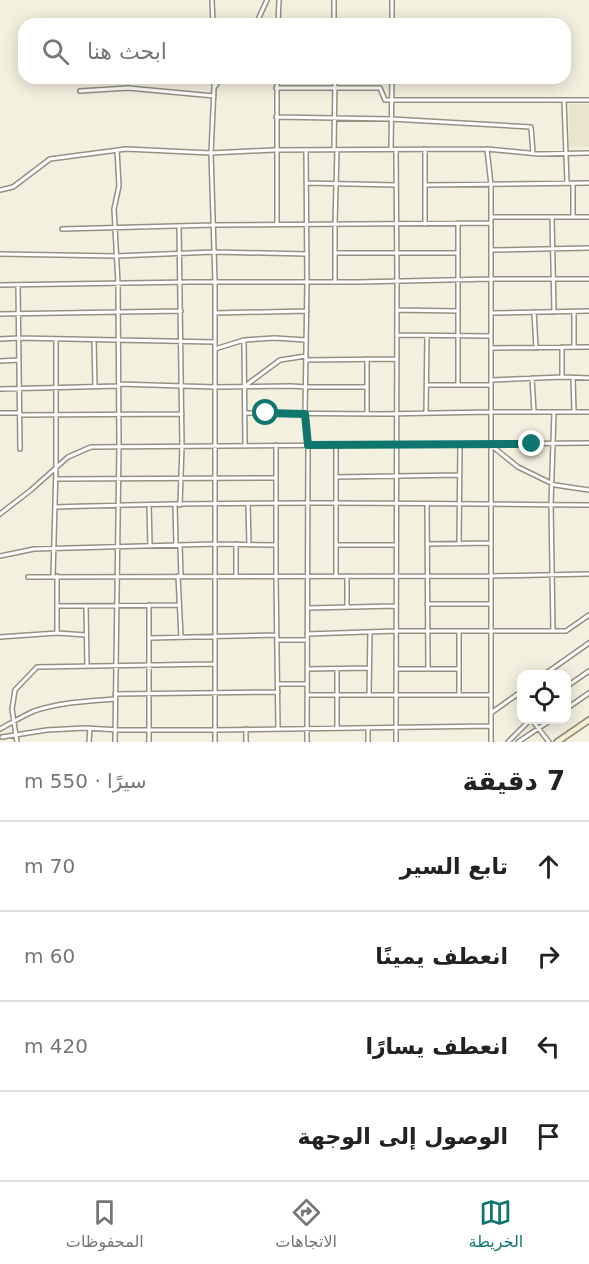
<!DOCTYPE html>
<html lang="ar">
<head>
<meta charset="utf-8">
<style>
	:root { --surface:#fff; --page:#f6f6f6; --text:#222; --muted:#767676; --line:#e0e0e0; --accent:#0f766e }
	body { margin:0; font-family:"DejaVu Sans","Noto Naskh Arabic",sans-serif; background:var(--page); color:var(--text); direction:rtl }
	.controls { position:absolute; right:18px; bottom:18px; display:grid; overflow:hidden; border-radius:12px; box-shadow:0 3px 15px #0003 }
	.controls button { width:54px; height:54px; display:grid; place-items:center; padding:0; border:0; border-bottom:2px solid var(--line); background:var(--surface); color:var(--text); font:30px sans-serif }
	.stop { position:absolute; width:18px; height:18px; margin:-14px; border:4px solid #0f766e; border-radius:50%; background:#fff }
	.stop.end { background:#0f766e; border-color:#fff; box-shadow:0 2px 6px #0008 }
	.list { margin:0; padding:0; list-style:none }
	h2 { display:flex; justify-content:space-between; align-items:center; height:78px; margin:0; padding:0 24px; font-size:26px }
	h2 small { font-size:20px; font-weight:400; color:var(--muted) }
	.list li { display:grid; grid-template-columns:39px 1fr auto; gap:18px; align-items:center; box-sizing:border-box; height:90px; padding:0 24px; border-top:2px solid var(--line) }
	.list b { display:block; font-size:22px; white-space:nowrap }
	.list em { font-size:20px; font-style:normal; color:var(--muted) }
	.icon { flex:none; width:33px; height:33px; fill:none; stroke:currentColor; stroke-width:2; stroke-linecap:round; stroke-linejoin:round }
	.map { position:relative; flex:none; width:589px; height:742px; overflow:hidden; direction:ltr }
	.search { position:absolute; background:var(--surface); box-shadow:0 3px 15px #0003; left:18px; right:18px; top:18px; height:66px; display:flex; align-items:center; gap:15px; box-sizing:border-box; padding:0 21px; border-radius:18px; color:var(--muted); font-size:22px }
	.sheet { height:438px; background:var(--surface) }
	nav { display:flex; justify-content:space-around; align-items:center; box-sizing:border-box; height:84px; border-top:2px solid var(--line); background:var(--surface); font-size:16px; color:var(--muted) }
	nav a { display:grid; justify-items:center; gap:3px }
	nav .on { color:var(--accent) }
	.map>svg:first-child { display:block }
	.built { fill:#e9e4cc }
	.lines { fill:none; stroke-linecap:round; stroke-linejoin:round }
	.street-casing { stroke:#949182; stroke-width:6 }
	.secondary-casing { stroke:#949182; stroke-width:8 }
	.street { stroke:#fff; stroke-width:3 }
	.secondary { stroke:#f7f0d2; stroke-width:4.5 }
	.route { stroke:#0f766e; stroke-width:8 }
</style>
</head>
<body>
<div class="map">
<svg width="589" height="742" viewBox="0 0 589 742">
	<rect width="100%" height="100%" fill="#f3f0df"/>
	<path class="built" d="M569,104H589V147H569Z"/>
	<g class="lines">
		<g class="street-casing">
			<path id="street" d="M212,0L213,24
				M334,0V24
				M132,22L148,24
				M256,24L267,0
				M278,24L279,0
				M392,24V0
				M214,78V88
				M277,78V224
				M276,88H380L385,100H589
				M80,91L128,88L214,96
				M564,100L567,183
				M276,117L391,119L531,127L533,153
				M391,149L392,78
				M487,149L491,185V742
				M306,150L307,282L305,414L308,445L307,742
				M334,150L335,78
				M396,150L397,281L396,742
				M307,183L396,185
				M573,183V217
				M425,185L589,183
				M0,190L13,187L50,159L126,149L211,153L273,150L487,149L539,154L589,153
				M491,217H589
				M552,217L554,312
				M458,223V385
				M425,224V149
				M179,226L182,446L180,505
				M62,229L213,225L491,223
				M492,250L589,248
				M335,253H458
				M0,254L116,256L214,252L307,254
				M335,282V224L337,150
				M0,285L191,282H359L491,279H589
				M18,285L20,449
				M397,310L458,311
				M534,312L536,348
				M215,313L307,311
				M492,313L589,311
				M0,314L181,311
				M397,335L491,336
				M0,339L19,338L214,342
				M94,340L95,386
				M244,340L245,445
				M562,347V377
				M574,347V312
				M492,348L589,347
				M215,349L244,340L275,338L306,340
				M367,359V414
				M306,360L397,359
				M0,361L19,360
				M532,378L534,412
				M573,378L574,412
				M492,380L562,377L589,378
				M119,384L215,387L291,386L306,387H367
				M427,385H491
				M245,386L280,360L306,356
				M0,389L119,386
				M0,413H20
				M246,413L382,414L490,412H589
				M426,413L427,336
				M20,415L182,414
				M276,445V576L278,728
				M492,446L518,467L555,485L589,490
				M336,477L459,475
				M56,479L276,478
				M248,504L249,544
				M427,504L428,669
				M149,505L150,545
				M175,505L176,545
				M55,507C233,501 411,503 589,505
				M0,514L31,490L68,457L91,447L589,443
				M236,544V576
				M427,544L491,543
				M459,544L460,445
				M180,545L181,576
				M336,545H396
				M0,556L34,549L215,544L276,545
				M336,575V445
				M53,576L56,468V339
				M57,576V633
				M178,576L181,637
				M347,576V607
				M28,577L491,576L589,574
				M427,604H491
				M57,606L179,605
				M86,606L87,665
				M308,608L396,606
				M553,631L551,504L554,412
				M307,634L396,631H566L589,615
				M0,637L57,633L86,635
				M150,638L277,635
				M277,640H307
				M308,669L369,668
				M337,669V728
				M396,669H459
				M545,674L589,643
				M278,684H307
				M566,687L589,671
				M115,694L278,692
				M307,695H491
				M369,695L370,632
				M459,695V631
				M566,709L589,693
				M491,713L522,691
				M532,720L549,742
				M0,729C11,723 23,716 34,711C61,702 88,701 115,699
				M2,737L47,730L85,728L120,730H215L491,726
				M17,742L12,709L15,690L37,667L214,664
				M89,742L90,728
				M115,742L119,446L118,283L114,209L119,186L117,150
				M149,742V605
				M215,742V282L211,153L214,88L221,78
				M246,742V729
				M368,742V728
				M508,742L530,720
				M518,742L551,720"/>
		</g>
		<g class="secondary-casing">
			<path id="secondary" d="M557,742L589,720"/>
		</g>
		<use href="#street" class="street"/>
		<use href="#secondary" class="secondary"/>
	</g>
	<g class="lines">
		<path class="route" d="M266,413L305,414L308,445L532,444"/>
	</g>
</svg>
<div class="controls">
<button><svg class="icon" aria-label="locate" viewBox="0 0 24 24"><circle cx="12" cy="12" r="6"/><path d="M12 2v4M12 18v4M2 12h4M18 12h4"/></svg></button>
</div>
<div class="stop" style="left:266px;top:413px"></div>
<div class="stop end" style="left:532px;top:444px"></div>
<div class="search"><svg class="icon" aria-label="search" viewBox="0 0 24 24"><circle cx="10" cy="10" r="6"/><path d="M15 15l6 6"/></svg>ابحث هنا</div>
</div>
<section class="sheet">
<h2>7 دقيقة<small>سيرًا · 550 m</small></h2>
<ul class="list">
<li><svg class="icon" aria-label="ahead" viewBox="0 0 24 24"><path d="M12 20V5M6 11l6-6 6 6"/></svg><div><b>تابع السير</b></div><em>70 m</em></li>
<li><svg class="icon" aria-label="right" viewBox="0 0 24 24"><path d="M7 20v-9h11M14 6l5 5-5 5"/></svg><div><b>انعطف يمينًا</b></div><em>60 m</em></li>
<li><svg class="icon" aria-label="left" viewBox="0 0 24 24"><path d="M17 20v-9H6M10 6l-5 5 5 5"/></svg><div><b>انعطف يسارًا</b></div><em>420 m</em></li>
<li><svg class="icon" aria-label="arrive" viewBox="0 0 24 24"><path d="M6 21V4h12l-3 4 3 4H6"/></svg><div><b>الوصول إلى الوجهة</b></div></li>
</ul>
</section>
<nav>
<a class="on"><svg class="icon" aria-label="map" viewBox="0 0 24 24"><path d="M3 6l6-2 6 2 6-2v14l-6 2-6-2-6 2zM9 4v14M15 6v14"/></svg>الخريطة</a>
<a><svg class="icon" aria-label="directions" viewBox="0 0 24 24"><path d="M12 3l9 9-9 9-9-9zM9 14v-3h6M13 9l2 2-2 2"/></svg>الاتجاهات</a>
<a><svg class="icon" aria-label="saved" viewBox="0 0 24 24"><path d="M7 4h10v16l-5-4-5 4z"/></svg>المحفوظات</a>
</nav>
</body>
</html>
